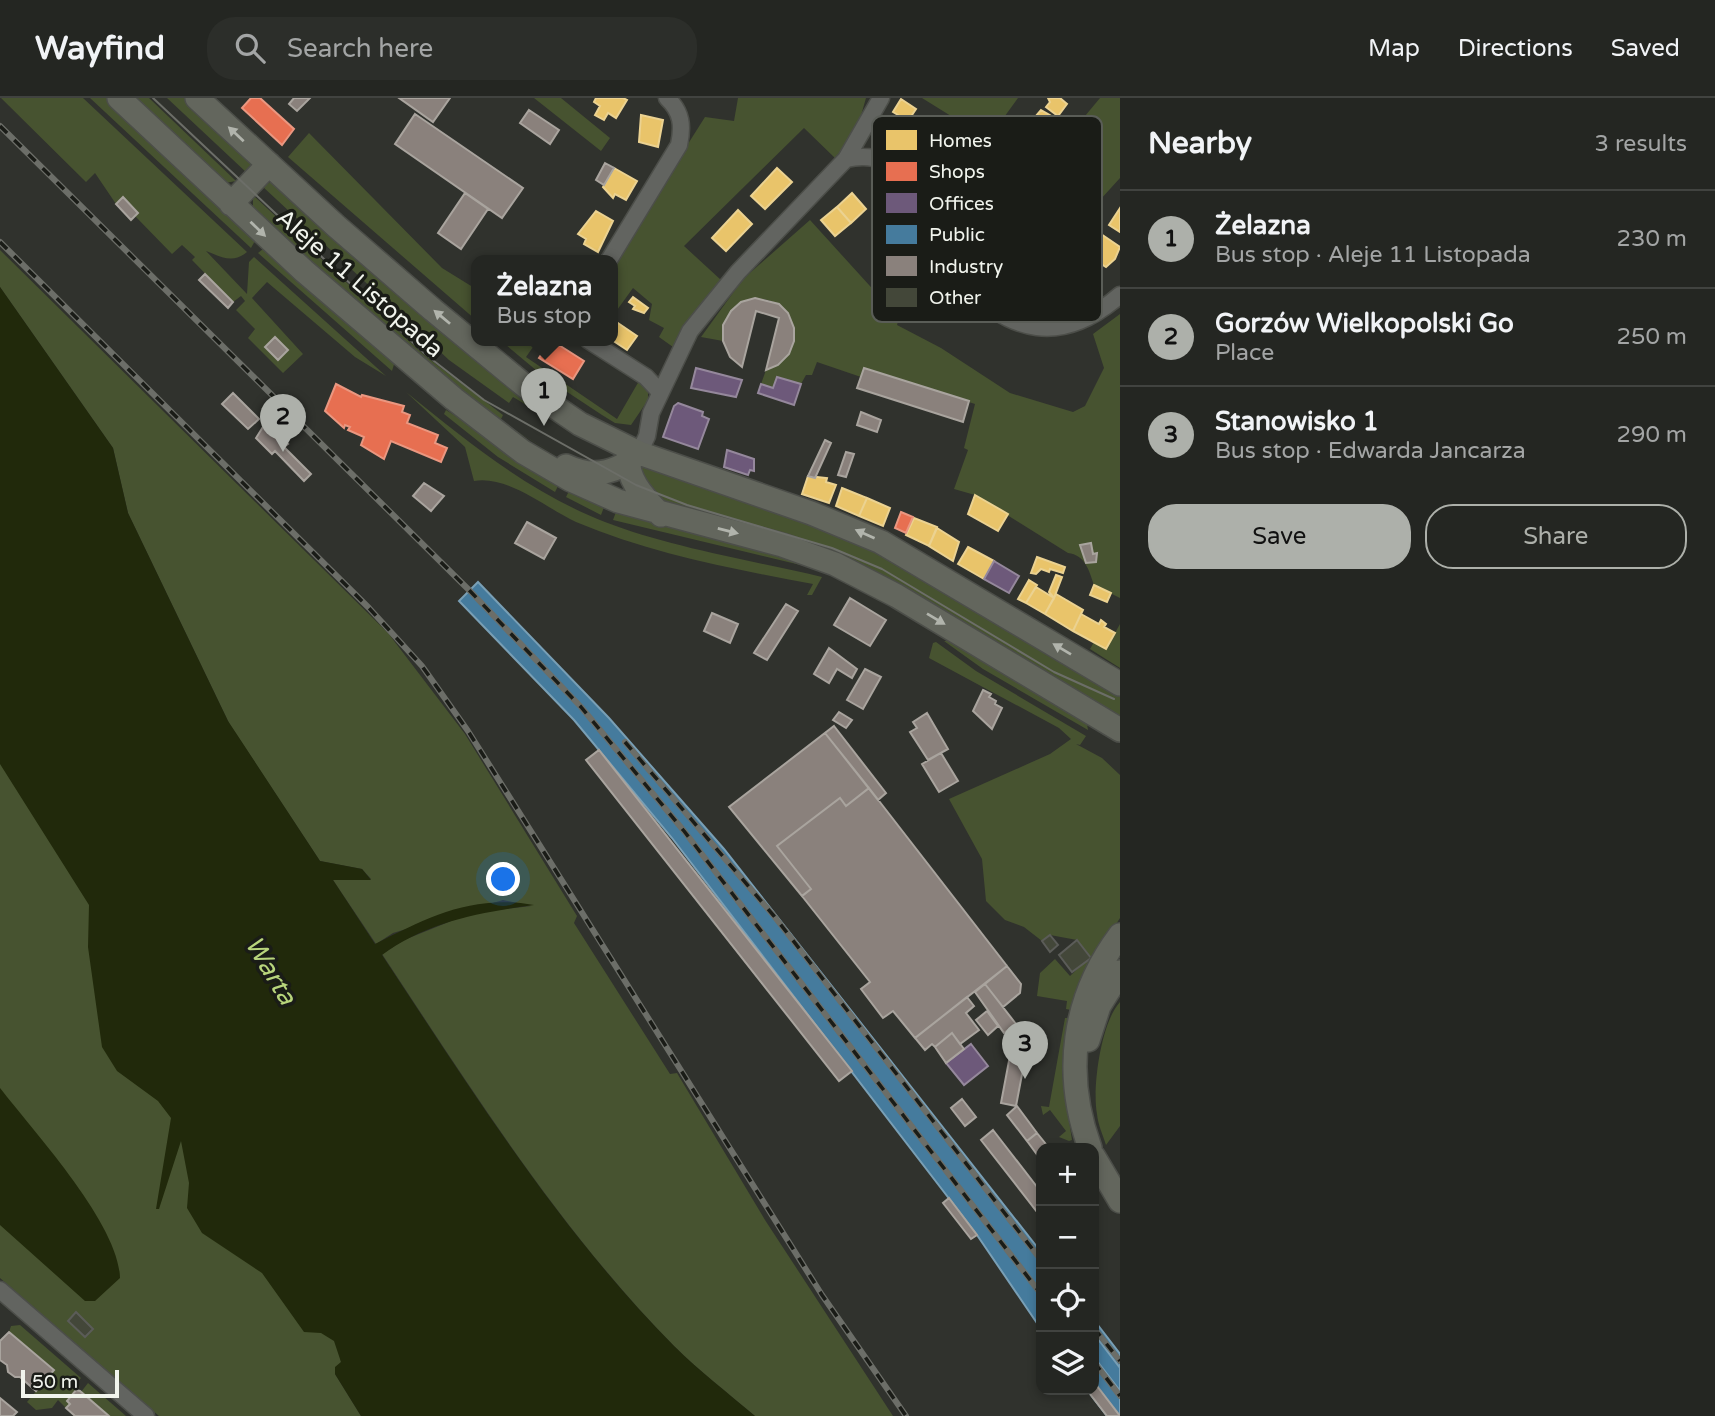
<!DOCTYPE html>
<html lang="en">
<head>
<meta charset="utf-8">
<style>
	:root { --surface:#242622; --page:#2c2e2a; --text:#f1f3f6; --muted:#a3a5a5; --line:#414340; --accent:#adb0aa }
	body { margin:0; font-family:"Varela Round",sans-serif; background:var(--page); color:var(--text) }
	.controls { position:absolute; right:21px; bottom:21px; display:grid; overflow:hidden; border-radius:14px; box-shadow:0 4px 10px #0003 }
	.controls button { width:63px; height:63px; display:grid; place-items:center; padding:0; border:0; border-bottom:2px solid var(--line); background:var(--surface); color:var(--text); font:35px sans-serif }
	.scale { position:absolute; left:21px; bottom:18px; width:98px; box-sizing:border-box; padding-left:7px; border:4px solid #f1f4ed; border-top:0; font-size:19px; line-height:24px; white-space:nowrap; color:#f1f4ed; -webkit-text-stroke:5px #1a1c17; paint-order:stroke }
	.you { position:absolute; left:504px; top:782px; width:24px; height:24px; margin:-18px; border:5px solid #fff; border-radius:50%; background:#1a73e8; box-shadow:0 0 0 10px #1a73e833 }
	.badge { display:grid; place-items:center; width:46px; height:46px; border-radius:50%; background:var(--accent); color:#111; font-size:23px; font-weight:700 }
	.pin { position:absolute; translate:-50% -58px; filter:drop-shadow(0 2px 4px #0008) }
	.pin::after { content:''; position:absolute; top:37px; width:24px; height:21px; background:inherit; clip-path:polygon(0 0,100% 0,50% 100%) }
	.popup { position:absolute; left:471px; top:157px; width:147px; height:91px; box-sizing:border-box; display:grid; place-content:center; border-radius:14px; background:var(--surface); filter:drop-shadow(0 2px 5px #0005); font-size:23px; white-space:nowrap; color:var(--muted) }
	.popup b { font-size:26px; color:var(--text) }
	.popup::after { content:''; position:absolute; left:50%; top:100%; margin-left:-14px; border:14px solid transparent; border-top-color:var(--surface) }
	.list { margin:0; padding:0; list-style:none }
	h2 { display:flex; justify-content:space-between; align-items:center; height:91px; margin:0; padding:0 28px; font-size:30px }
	h2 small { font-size:23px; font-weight:400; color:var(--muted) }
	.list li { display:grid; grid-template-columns:46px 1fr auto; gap:21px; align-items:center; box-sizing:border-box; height:98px; padding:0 28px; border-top:2px solid var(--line) }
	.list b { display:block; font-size:26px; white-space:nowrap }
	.list p { margin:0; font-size:23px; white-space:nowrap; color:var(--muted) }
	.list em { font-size:23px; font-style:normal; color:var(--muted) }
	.actions { display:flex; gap:14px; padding:21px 28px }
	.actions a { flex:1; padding:16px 0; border:2px solid var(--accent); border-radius:28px; text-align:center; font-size:24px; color:var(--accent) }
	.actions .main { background:var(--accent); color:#111 }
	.icon { flex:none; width:38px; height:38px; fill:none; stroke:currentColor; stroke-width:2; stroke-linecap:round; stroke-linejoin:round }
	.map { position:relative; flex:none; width:1120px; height:1318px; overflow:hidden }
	header { display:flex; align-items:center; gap:42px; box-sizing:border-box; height:98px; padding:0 35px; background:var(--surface); border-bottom:2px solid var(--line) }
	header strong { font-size:33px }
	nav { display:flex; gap:38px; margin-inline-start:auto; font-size:24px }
	.search { width:490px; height:63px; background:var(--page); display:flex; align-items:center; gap:18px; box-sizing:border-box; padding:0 24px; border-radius:28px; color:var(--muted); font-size:26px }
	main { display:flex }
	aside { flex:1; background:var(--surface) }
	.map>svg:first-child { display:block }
	.green { fill:#475330 }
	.water { fill:#21290b }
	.homes { fill:#e9c46a; stroke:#ebd291; stroke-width:2 }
	.shops { fill:#e76f51; stroke:#ea9780; stroke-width:2 }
	.offices { fill:#6d597a; stroke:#95889c; stroke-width:2 }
	.public { fill:#457b9d; stroke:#799fb5; stroke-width:2 }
	.industry { fill:#8a817c; stroke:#a9a49e; stroke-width:2 }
	.building { fill:#434739; stroke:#5b5c58; stroke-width:2 }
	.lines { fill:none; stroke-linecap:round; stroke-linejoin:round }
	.street-casing { stroke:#4c4e49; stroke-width:19 }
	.secondary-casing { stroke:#4c4e49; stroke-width:26 }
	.street { stroke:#626460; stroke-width:16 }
	.secondary { stroke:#63665d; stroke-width:23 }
	.tram { stroke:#6c6e68; stroke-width:2 }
	.rail-casing { stroke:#6c6e68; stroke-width:6 }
	.rail { stroke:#1a1c17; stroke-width:3.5; stroke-dasharray:10; stroke-linecap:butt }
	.oneway { fill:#b1b4ac }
	.labels { text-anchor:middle; stroke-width:7; stroke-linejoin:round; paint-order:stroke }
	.street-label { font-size:24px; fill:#f1f4ed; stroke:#1a1c17 }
	.water-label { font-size:26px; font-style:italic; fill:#b8d57c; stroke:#1a1c17 }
	.key { fill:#1a1c17; stroke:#5a5d57; stroke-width:2 }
	.key-label { font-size:19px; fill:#f1f4ed }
</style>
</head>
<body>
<header>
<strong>Wayfind</strong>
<div class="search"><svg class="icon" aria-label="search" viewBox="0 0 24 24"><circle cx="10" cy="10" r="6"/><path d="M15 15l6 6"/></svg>Search here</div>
<nav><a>Map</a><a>Directions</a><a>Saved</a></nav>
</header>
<main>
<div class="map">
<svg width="1120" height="1318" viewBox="0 0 1120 1318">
	<rect width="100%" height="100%" fill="#30322d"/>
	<path class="green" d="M1,0H83L247,154C233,166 221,159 206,153L247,196L249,164L254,159L386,278L355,259L267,184L252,200L303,256L283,275L248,240L255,231L236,212L245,203L241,198L233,204L192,162L195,159L182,147L172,156L135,118L123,100L116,106L95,75L86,84Z
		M90,0H109L256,141L251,150Z
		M131,0H149L236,83L225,85Z
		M167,0H187L251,62L252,67L247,75Z
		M534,0H561L610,40L601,53Z
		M738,0H866L856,35L835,60L804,30L684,148L721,182L684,228L673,249L659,239L664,230L649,222L652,206L633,190L612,219V166L705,19L734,23Z
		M922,0H1018L1002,22L1052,55L1068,38L1078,41L1086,32L1080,24L1100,0H1120V80L1070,135L1067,127L1031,136L1024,210C964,213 951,130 925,89C912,70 893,61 877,46V21L937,52L959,23Z
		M309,35L442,170L476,191V222L288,59Z
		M273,83L589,339L587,343L513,299L509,305L449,262L262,88Z
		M253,97L424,257L503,317L500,323L572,367L487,315L452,290L253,113Z
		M810,122L899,220L897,227L941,250L1010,295L1073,314L1085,308L1104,270L1093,236L1120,216V500L1094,487C1089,472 1085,457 1068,455L975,397L954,391L968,352L964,350L975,306L864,270L861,279L817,264L812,277H806L801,286L777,279L773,290L761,286L766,272C791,263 801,239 788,215C763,186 720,205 723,243L701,239L743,181Z
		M263,151H269L395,263L392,273L258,155Z
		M0,152L388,535L465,636L577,818L574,825L670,976L677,975L765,1122L893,1318H755C728,1295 699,1273 674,1248C559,1131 472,992 382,856L404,842L471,815L531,808L503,802L393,835L376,846L333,782L371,781L362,771L320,763L229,625L128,415L113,350L0,189Z
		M500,242H538L526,259L617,321L639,283L648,290V302L631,327L615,325L602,317L543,278Z
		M406,294C468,344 530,395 605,424C669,449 754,463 822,479L812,497H807L813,486C733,471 652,456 576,424C546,410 508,377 474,383L465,349Z
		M446,312L459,320L461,317L560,384L555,394L498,359L444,316Z
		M642,365L863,443L1120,595V622L946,519L659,405L637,369Z
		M571,389L769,450L817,471L613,422L616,414L604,409L601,417L566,399Z
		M1120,526V570L1090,551L1094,544L1106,551Z
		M944,543H953L1025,583L1045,601L1087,626L1088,632L983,571Z
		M936,544L976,573L1086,638L1080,647L1076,646L1102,660L1120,677V820L1086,872L1071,912L1066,911L1067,903L1037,898L1040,875L1055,861L1070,878L1090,859L1077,842L1050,837L1042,843L1024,829L1005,822L986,803L982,761L949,701L1050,656L1071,641L1059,630L929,560L933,545Z
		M0,653L46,719L337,1240L341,1264L335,1276L361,1318H159L0,1180Z
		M1120,904V1028L1106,1047C1103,1037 1098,1027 1097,1016C1092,990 1101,924 1120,904Z
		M1065,920H1069L1062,976L1072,1042L1069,1043L1059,1039L1066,1033L1050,1012L1043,1017L1041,1008L1049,1009Z
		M20,1227L81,1280L76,1286L80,1289L67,1303L70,1306L66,1310L58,1302L52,1310L36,1312L27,1304L54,1272L9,1234L11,1228Z
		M88,1285L126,1318H109L81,1294Z"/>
	<path class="water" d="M0,189L113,350L128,415L228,623L320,763L362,771L371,782H333L375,846C428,819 473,796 534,807C481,814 426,824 382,857C472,993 559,1132 674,1248C699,1273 728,1295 755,1318H361L335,1276V1269L341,1264L334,1243L321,1235L304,1234L262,1175L202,1135L187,1110L189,1085L181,1043L159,1111H156L171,1020L158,1003L117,973L102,949L88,849L89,807L0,666Z
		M0,990C34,1034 119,1126 120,1180L95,1203H85L0,1127Z"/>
	<path class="homes" d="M596,0H623L627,2L616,20L608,15L604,22L595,17L600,8L594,4Z
		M1048,0H1060L1067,6L1058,18L1046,9L1050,4Z
		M901,1L916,11L908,23L893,14Z
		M1041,12L1053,19L1052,21L1057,25L1047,40L1029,26Z
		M641,17L663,22L658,49L639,44Z
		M614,70L637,83L626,102L615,96L613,100L603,89Z
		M777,70L792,84L765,111L751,98Z
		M852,95L866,111L851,125L837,109Z
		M837,109L851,125L835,138L821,122Z
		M1120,110V134L1109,127Z
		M738,112L752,126L726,153L712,140Z
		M596,113L613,123L598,154L584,146L586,141L578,136Z
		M1101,136L1120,149L1115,161L1106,169L1087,157Z
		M1066,170L1070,192L1051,199V196L1045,197L1041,175Z
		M633,199L648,210L644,215L633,211L635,208L629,204Z
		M612,221L637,238L627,252L612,242Z
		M808,378L827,380L826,384L836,387L829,405L802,396Z
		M842,390L867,400L859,418L836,408Z
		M975,397L1008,416L998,433L968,416Z
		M867,400L890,410L883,428L859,418Z
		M914,420L937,429L929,448L906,437Z
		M937,430L959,444L953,463L929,448Z
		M968,449L994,463L984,481L958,466Z
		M1037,459L1065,469L1063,475L1050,471L1049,474L1041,471L1036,476L1031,475Z
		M1056,477L1062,479L1054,500L1049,494Z
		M1029,482L1037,487L1026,505L1018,501Z
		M1094,487L1111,495L1107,504L1090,497Z
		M1036,489L1054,500L1045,516L1026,505Z
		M1056,496L1083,512L1073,533L1045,516Z
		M1081,516L1099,526L1101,522L1106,526L1104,529L1115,535L1106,551L1073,533Z"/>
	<path class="shops" d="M260,0L294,31L282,47L242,10L251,0Z
		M551,242L584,263L573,281L539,260Z
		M336,286L361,299L362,297L404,308L402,314L410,317L407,325L438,337L435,345L447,350L441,364L391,343L384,361L361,347L364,339L348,332L350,329L345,327L344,330L325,313Z
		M901,414L913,419L906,435L895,430Z"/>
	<path class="offices" d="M696,270L742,282L736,299L691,290Z
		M777,279L801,286L794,307L758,295L761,286L773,290Z
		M678,305L703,314L702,318L709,321L698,351L663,339L674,308Z
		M727,352L754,361V373L750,372L748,377L724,369Z
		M994,463L1019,478L1009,495L984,481Z
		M971,946L988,968L964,987L946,965Z"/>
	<path class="public" d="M478,484L609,620L724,751L1041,1154V1231L977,1137L672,740L574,622L459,503Z
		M1094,1222L1120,1256V1318H1107L1087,1292H1094Z
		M1094,1236L1120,1270V1293L1094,1259Z"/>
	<path class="industry" d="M294,0H310L297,13L289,6Z
		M399,0H450L433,24Z
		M529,12L559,32L550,46L520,25Z
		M415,16L523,90L502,120L395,46Z
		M605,65L614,70L604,87L596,82Z
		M465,95L488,111L461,151L438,135Z
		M123,99L138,115L131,122L116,106Z
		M205,176L233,204L228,210L199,182Z
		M755,200L779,206L788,215L794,230V243L789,256L778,267L766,272L779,220L756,213L742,269L730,259L723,243V227L731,213L741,204Z
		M275,239L288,252L278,262L265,249Z
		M864,270L969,303L963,324L857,290Z
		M233,295L259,321L248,331L222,306Z
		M861,314L881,322L877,334L857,327Z
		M266,324L288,346L284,349L311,376L304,383L275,353L272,356L256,340Z
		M825,342L831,345L815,380L808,378Z
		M846,354L854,356L846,379L838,377Z
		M424,385L444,398L431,413L413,398Z
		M527,424L556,440L544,461L515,445Z
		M1091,445L1093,456L1097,455L1096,464L1086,465L1080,447Z
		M850,500L886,522L870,548L834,527Z
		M786,506L798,513L767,562L754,555Z
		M712,515L738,526L730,545L704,533Z
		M829,550L857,571L852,580L837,571L829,585L814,576Z
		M865,571L881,579L863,611L847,602Z
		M983,592L991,596L989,599L996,603L995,606L1002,610L992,631L973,613Z
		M839,614L852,622L846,630L833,622Z
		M927,615L948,651L928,662L910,634L917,630L913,624Z
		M834,628L886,695L878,702L825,635Z
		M825,635L869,690L846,708L840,700L777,748L811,791L802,798L729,709Z
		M599,652L852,973L839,983L586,662Z
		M941,655L958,683L939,694L922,666Z
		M869,690L1007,868L915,940L893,913L883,920L861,891L870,884L802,798L811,791L777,748L840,700L846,708Z
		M1007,868L1021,886L1020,895L1003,909L985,886Z
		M985,886L1016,926L1004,935L975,894Z
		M967,899L974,908L966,915L979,932L960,946L952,935L935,949L932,946L925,952L915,940Z
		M987,913L998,928L988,937L976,922Z
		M952,935L964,951L946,965L935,949Z
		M1012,947L1027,950L1016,1008L1001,1005Z
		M962,1001L976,1019L965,1028L951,1010Z
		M1017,1008L1037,1035L1027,1043L1007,1017Z
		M993,1032L1041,1094V1119L981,1042Z
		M1037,1035L1049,1050H1041V1062L1027,1043Z
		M949,1100L977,1137L971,1141L943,1105Z
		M9,1234L54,1272L36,1293L20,1279H15L8,1274L7,1267L0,1262V1243Z
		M1094,1284L1120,1318H1107L1087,1292H1094Z
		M76,1292L80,1293L109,1318H75L66,1310L70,1306L67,1303Z
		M0,1300L17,1314L13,1318H0Z"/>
	<path class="building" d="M1050,837L1058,847L1050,854L1042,843Z
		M1077,842L1091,860L1072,874L1059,857Z
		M76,1214L93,1231L85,1239L68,1223Z"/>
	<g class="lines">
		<g class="street-casing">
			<path id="street" d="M846,61C946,38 927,214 1037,229C1068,233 1097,217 1120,197
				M609,162L679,47C683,28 682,14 667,0
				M588,242L646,279L660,294
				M639,355L647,338L651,315L690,233L738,174L846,61L881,0
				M0,1192L146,1318"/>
		</g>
		<g class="secondary-casing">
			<path id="secondary" d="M119,0L304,173L454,301L523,354L571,382L618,403L782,447L835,466L897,498L1120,632
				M197,0L336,128L433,212L530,292L580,326L639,355L811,415L881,444L1120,586
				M231,106L269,66
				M629,352C624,379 642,398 661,417
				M566,368C593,381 618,375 639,355
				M1088,942L1099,908L1120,874
				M1090,1050C1063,976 1072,901 1120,837
				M1094,1059L1120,1103"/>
		</g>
		<use href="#street" class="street"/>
		<use href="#secondary" class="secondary"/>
		<path class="tram" d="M153,0L425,256L484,302L636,387L687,407L832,450L882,471L1054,574L1114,601"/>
		<g class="rail-casing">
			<path id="rail" d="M0,28L470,493L581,609L684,733L1041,1196
				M0,144L369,510L422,568L468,633L822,1197L906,1318
				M625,644L774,818L1041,1162
				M1094,1230L1120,1263
				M1094,1264L1120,1298"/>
		</g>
		<use href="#rail" class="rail"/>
	</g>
	<defs><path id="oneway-solid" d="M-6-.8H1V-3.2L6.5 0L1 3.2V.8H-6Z" transform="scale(1.75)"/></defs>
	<g class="oneway">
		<use href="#oneway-solid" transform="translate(236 36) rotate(-137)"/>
		<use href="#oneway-solid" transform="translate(258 131) rotate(44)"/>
		<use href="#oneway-solid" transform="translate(442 219) rotate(-140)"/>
		<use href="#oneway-solid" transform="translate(728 433) rotate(14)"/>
		<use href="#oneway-solid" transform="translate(865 436) rotate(-156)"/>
		<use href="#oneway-solid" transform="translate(936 521) rotate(31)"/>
		<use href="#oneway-solid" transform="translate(1062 551) rotate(-149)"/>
	</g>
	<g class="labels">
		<g class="street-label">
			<text transform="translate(360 185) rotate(41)" y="8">Aleje 11 Listopada</text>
		</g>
		<g class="water-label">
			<text transform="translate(271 872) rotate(59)" y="9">Warta</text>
		</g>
	</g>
	<rect x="872" y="18" width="230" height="206" rx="10" class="key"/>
	<rect x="886" y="32" width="31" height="20" fill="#e9c46a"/>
	<rect x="886" y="64" width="31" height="19" fill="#e76f51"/>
	<rect x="886" y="95" width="31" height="20" fill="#6d597a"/>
	<rect x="886" y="127" width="31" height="19" fill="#457b9d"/>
	<rect x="886" y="158" width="31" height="20" fill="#8a817c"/>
	<rect x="886" y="190" width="31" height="19" fill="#434739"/>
	<g class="key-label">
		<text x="929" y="49">Homes</text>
		<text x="929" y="80">Shops</text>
		<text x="929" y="112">Offices</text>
		<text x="929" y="143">Public</text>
		<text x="929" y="175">Industry</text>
		<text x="929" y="206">Other</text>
	</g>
</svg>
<div class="controls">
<button>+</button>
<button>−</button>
<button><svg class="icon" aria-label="locate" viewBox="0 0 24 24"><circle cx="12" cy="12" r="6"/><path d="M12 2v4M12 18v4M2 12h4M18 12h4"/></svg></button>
<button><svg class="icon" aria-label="layers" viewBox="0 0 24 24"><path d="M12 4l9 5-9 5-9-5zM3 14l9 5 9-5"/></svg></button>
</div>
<div class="scale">50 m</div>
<div class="you"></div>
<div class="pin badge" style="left:544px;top:328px">1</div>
<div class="popup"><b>Żelazna</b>Bus stop</div>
<div class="pin badge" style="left:283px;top:354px">2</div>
<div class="pin badge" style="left:1025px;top:981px">3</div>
</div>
<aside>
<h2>Nearby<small>3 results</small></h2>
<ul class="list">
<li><span class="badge">1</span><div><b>Żelazna</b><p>Bus stop · Aleje 11 Listopada</p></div><em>230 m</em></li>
<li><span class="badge">2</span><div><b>Gorzów Wielkopolski Go</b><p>Place</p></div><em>250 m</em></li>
<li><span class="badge">3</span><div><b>Stanowisko 1</b><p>Bus stop · Edwarda Jancarza</p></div><em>290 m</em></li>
</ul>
<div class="actions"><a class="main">Save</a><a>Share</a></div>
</aside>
</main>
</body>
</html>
